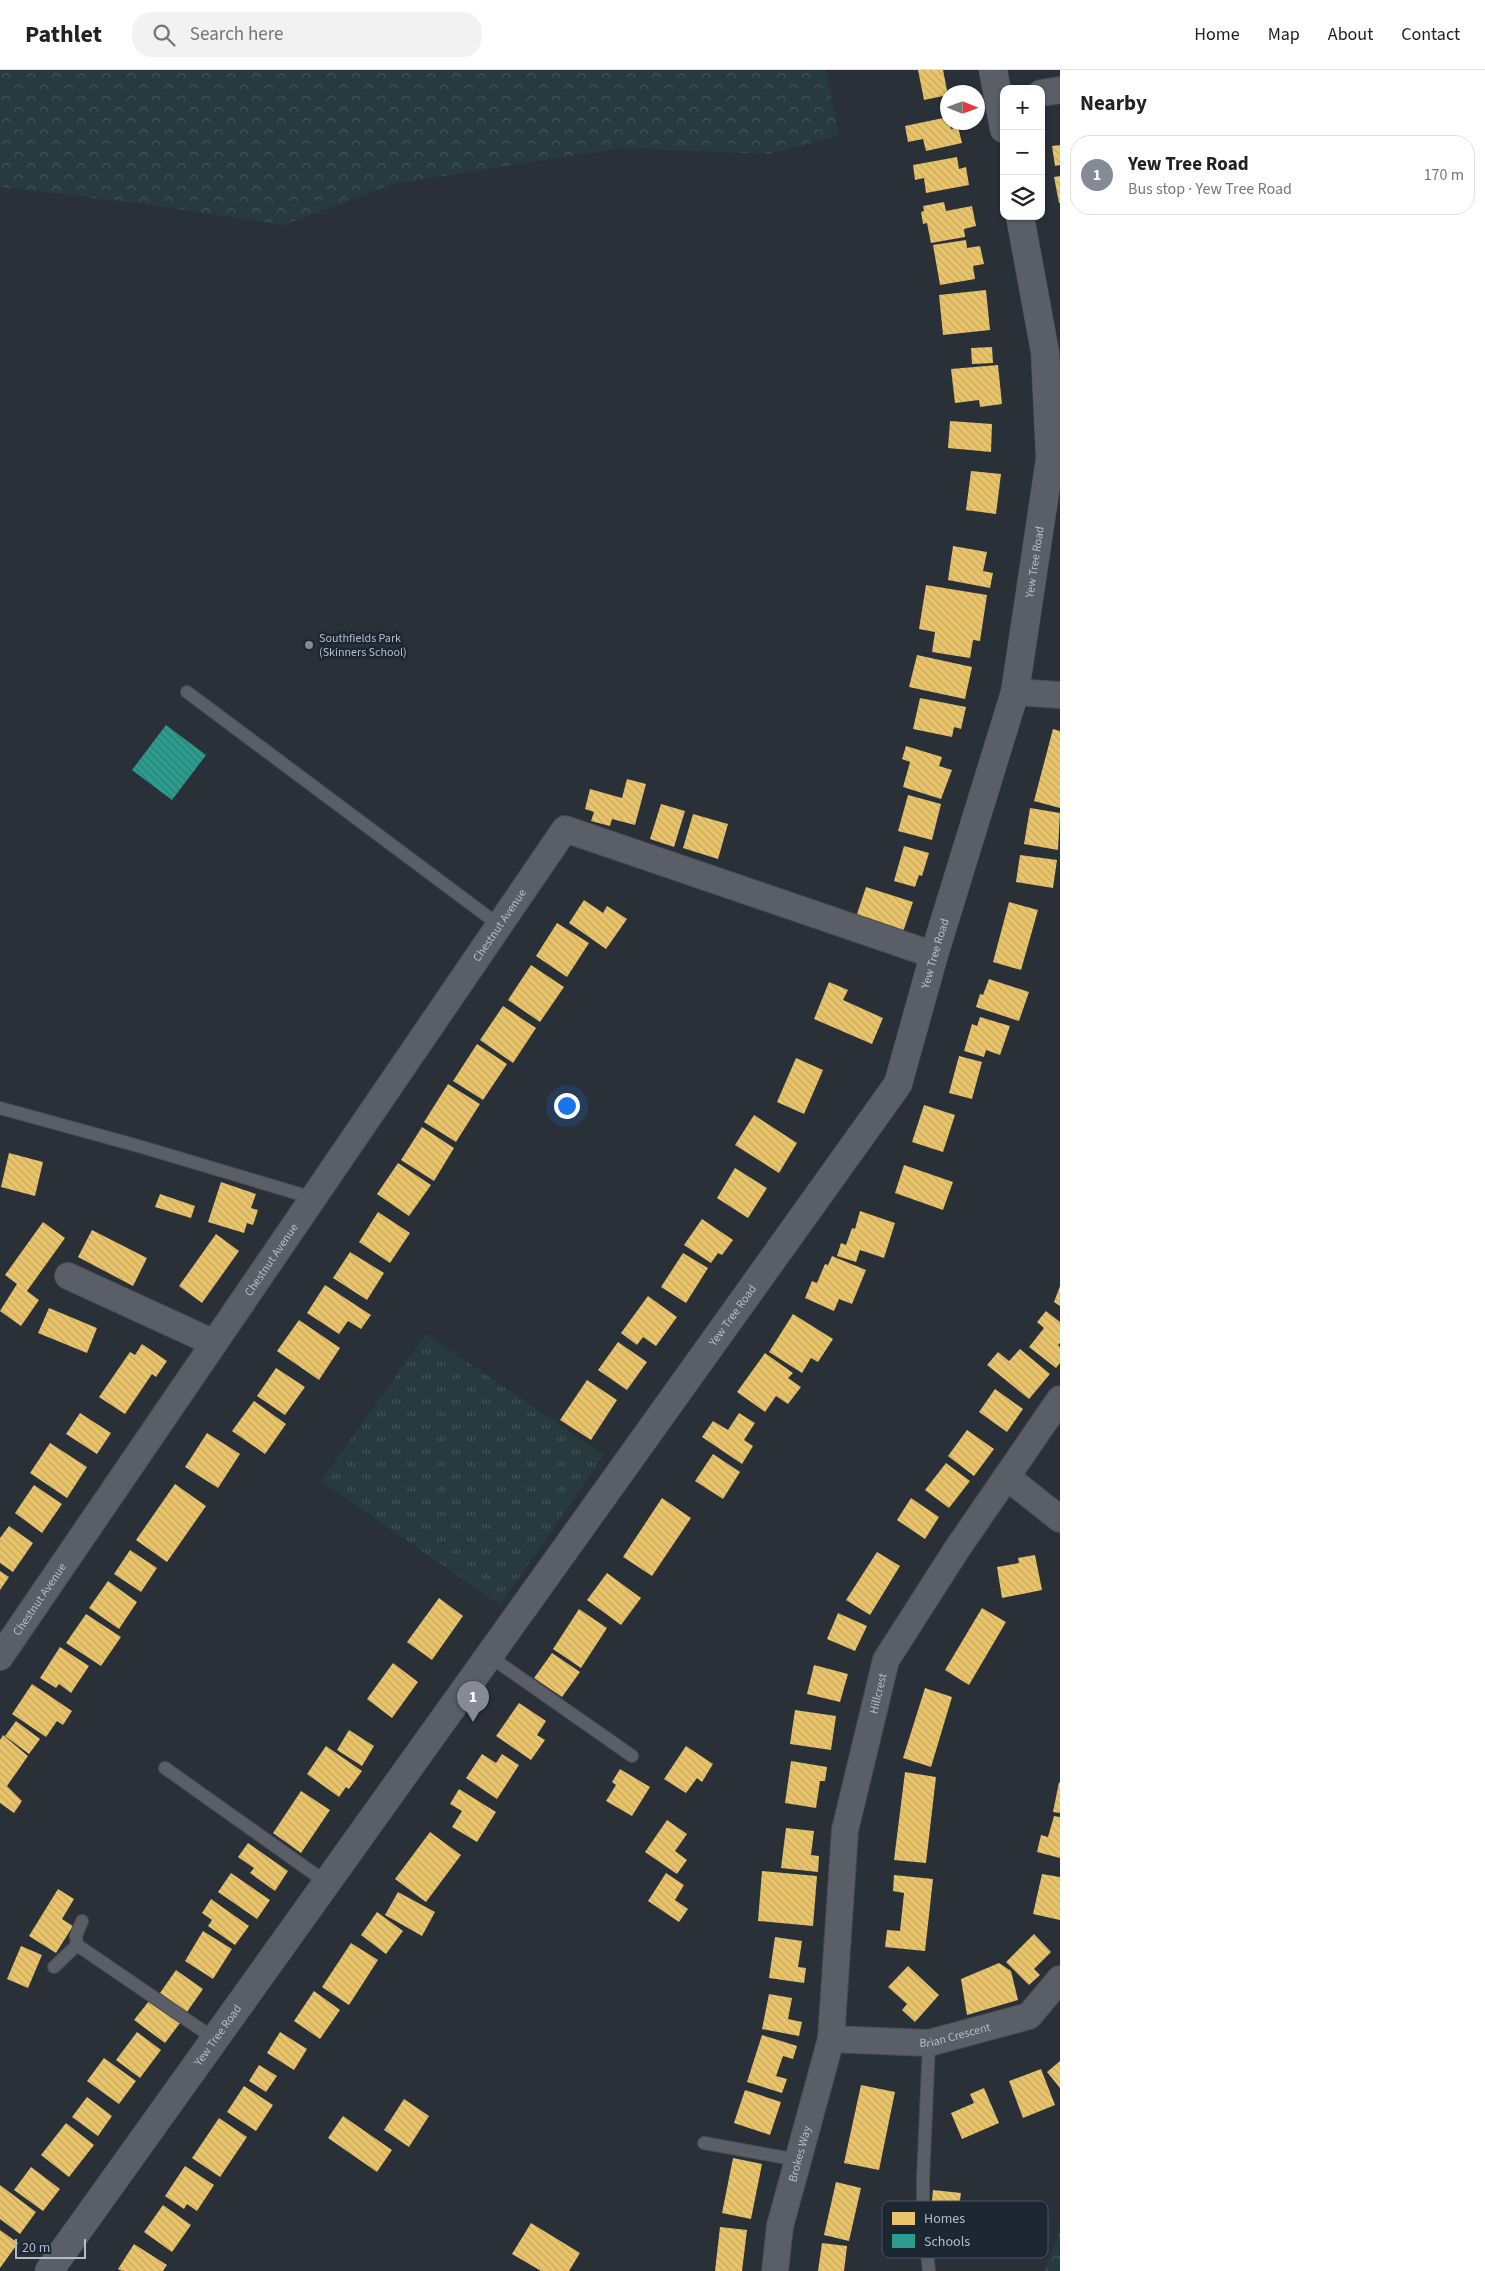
<!DOCTYPE html>
<html lang="en">
<head>
<meta charset="utf-8">
<style>
	:root { --surface:#fff; --page:#f2f2f2; --text:#222; --muted:#767676; --line:#e0e0e0; --accent:#848b96 }
	body { margin:0; font-family:"Source Sans 3",sans-serif; background:var(--page); color:var(--text) }
	.controls { position:absolute; right:15px; top:15px; display:grid; overflow:hidden; border-radius:10px; box-shadow:0 1px 4px #0004 }
	.controls button { width:45px; height:45px; display:grid; place-items:center; padding:0; border:0; border-bottom:1px solid var(--line); background:var(--surface); color:var(--text); font:25px sans-serif }
	.compass { position:absolute; left:940px; top:15px; width:45px; height:45px; border-radius:50%; background:var(--surface); box-shadow:0 1px 4px #0004; rotate:91deg }
	.scale { position:absolute; left:15px; bottom:12px; width:71px; box-sizing:border-box; padding-left:5px; border:2px solid #b4bcc9; border-top:0; font-size:14px; line-height:18px; white-space:nowrap; color:#b4bcc9; -webkit-text-stroke:4px #1d2633; paint-order:stroke }
	.you { position:absolute; left:566px; top:1035px; width:18px; height:18px; margin:-12px; border:4px solid #fff; border-radius:50%; background:#1a73e8; box-shadow:0 0 0 8px #1a73e833 }
	.badge { display:grid; place-items:center; width:32px; height:32px; border-radius:50%; background:var(--accent); color:#fff; font-size:16px; font-weight:700 }
	.pin { position:absolute; translate:-50% -41px; filter:drop-shadow(0 1px 2px #0008) }
	.pin::after { content:''; position:absolute; top:26px; width:18px; height:15px; background:inherit; clip-path:polygon(0 0,100% 0,50% 100%) }
	.list { margin:0; padding:0; list-style:none }
	h2 { display:flex; justify-content:space-between; align-items:center; height:65px; margin:0; padding:0 20px; font-size:21px }
	h2 small { font-size:16px; font-weight:400; color:var(--muted) }
	.list li { display:grid; grid-template-columns:32px 1fr auto; gap:15px; align-items:center; box-sizing:border-box; height:80px; margin:0 10px 10px; padding:0 10px; border:1px solid var(--line); border-radius:20px }
	.list b { display:block; font-size:19px; white-space:nowrap }
	.list p { margin:0; font-size:16px; white-space:nowrap; color:var(--muted) }
	.list em { font-size:16px; font-style:normal; color:var(--muted) }
	.icon { flex:none; width:28px; height:28px; fill:none; stroke:currentColor; stroke-width:2; stroke-linecap:round; stroke-linejoin:round }
	.map { position:relative; flex:none; width:1060px; height:2201px; overflow:hidden }
	header { display:flex; align-items:center; gap:30px; box-sizing:border-box; height:70px; padding:0 25px; background:var(--surface); border-bottom:1px solid var(--line) }
	header strong { font-size:24px }
	nav { display:flex; gap:28px; margin-inline-start:auto; font-size:18px }
	.search { width:350px; height:45px; background:var(--page); display:flex; align-items:center; gap:12px; box-sizing:border-box; padding:0 18px; border-radius:20px; color:var(--muted); font-size:19px }
	main { display:flex }
	aside { flex:1; background:var(--surface) }
	.map>svg:first-child { display:block }
	.grass { fill:url(#grass-tufts) }
	.forest { fill:url(#forest-crowns) }
	.homes { fill:url(#homes-back-hatch) }
	.schools { fill:url(#schools-back-hatch) }
	.lines { fill:none; stroke-linecap:round; stroke-linejoin:round }
	.service-casing { stroke:#484c53; stroke-width:14 }
	.minor-casing { stroke:#484c53; stroke-width:28 }
	.tertiary-casing { stroke:#484c53; stroke-width:29 }
	.service { stroke:#5a5e66; stroke-width:12 }
	.minor { stroke:#5a5e66; stroke-width:26 }
	.tertiary { stroke:#5a5e66; stroke-width:28 }
	.poi-dot { fill:#848b96; stroke:#1d2633; stroke-width:2 }
	.labels { text-anchor:middle; stroke-width:5; stroke-linejoin:round; paint-order:stroke }
	.street-label { font-size:12px; fill:#b4bcc9; stroke:#1d2633 }
	.poi-label { font-size:12px; fill:#b4bcc9; stroke:#1d2633; text-anchor:start }
	.key { fill:#1d2633; stroke:#4a5360; stroke-width:1 }
	.key-label { font-size:14px; fill:#b4bcc9 }
</style>
</head>
<body>
<header>
<strong>Pathlet</strong>
<div class="search"><svg class="icon" aria-label="search" viewBox="0 0 24 24"><circle cx="10" cy="10" r="6"/><path d="M15 15l6 6"/></svg>Search here</div>
<nav><a>Home</a><a>Map</a><a>About</a><a>Contact</a></nav>
</header>
<main>
<div class="map">
<svg width="1060" height="2201" viewBox="0 0 1060 2201">
	<defs>
		<pattern id="grass-tufts" width="24" height="20" patternUnits="userSpaceOnUse" patternTransform="scale(1.25)"><rect width="24" height="20" fill="#273a3e"/><path d="M3 7l-1-3M5 7V3M7 7l1-3M15 17l-1-3M17 17v-4M19 17l1-3" fill="none" stroke="#445559"/></pattern>
		<pattern id="forest-crowns" width="20" height="18" patternUnits="userSpaceOnUse" patternTransform="scale(1.25)"><rect width="20" height="18" fill="#273a3e"/><path d="M2 6a3 3 0 1 1 6 0M12 15a3 3 0 1 1 6 0" fill="none" stroke="#445559"/></pattern>
		<pattern id="homes-back-hatch" width="6" height="6" patternUnits="userSpaceOnUse" patternTransform="scale(1.25)"><rect width="6" height="6" fill="#e9c46a"/><path d="M-1 5l2 2M0 0l6 6M5-1l2 2" fill="none" stroke="#c5a861"/></pattern>
		<pattern id="schools-back-hatch" width="6" height="6" patternUnits="userSpaceOnUse" patternTransform="scale(1.25)"><rect width="6" height="6" fill="#2a9d8f"/><path d="M-1 5l2 2M0 0l6 6M5-1l2 2" fill="none" stroke="#2e7f76"/></pattern>
	</defs>
	<rect width="100%" height="100%" fill="#2a3038"/>
	<path class="grass" d="M426,1264L604,1385L500,1535L321,1411Z"/>
	<path class="forest" d="M0,0H826L839,66L768,84L621,78L393,114L283,155L145,134L0,117Z
		M1060,2160V2201H1044Z"/>
	<path class="homes" d="M918,0H943L948,25L924,30Z
		M948,47L951,59L958,57L962,73L926,81L923,69L908,72L905,56Z
		M1060,75V95L1055,96L1052,76Z
		M957,87L959,99L966,97L969,115L926,123L924,108L915,110L913,95Z
		M1060,106V133H1059L1054,107Z
		M944,132L946,141L972,136L976,156L964,159L965,167L931,173L927,153L923,154L921,142L924,141L923,136Z
		M966,170L967,178L980,176L984,194L973,196L975,209L940,215L933,175Z
		M986,220L990,260L943,265L939,225Z
		M992,277L993,293L972,294L971,278Z
		M998,295L1002,334L980,337L979,330L955,333L951,299Z
		M950,351L992,354L991,382L948,378Z
		M971,401L1001,404L996,444L966,440Z
		M953,476L987,482L983,501L993,503L990,518L948,510Z
		M926,515L987,525L980,571L973,570L970,588L932,582L935,562L919,559Z
		M917,585L972,597L965,629L909,617Z
		M920,628L966,637L961,659L954,657L952,667L913,659Z
		M1053,659L1060,661V738L1034,731Z
		M906,676L942,687L939,696L952,700L941,729L903,717L910,692L902,689Z
		M627,709L646,714L635,755L612,749L610,756L591,751L594,742L585,739L590,719L622,728Z
		M908,725L941,734L932,770L898,761Z
		M661,734L685,741L674,777L650,769Z
		M1030,738L1060,743L1058,780L1024,774Z
		M693,744L728,754L718,789L683,778Z
		M904,776L929,783L922,806L919,805L915,817L894,811Z
		M1020,785L1057,790L1053,818L1016,812Z
		M866,817L913,832L900,871L853,856Z
		M584,830L603,843L607,836L627,849L606,879L569,853Z
		M1009,832L1038,840L1021,900L993,892Z
		M557,853L589,873L567,907L536,886Z
		M531,895L564,917L540,952L508,930Z
		M989,909L1029,922L1019,951L976,937L980,924L983,925Z
		M829,912L848,920L843,930L883,948L872,974L814,949Z
		M503,936L536,958L513,993L480,970Z
		M980,947L1010,956L1000,985L986,980L984,987L964,981L972,954L977,956Z
		M477,974L507,994L483,1030L453,1011Z
		M959,986L982,992L972,1029L949,1023Z
		M796,988L823,1000L804,1044L777,1032Z
		M448,1014L480,1034L456,1072L424,1052Z
		M924,1035L955,1045L943,1082L912,1072Z
		M754,1045L797,1073L779,1103L735,1075Z
		M422,1057L454,1078L434,1111L401,1090Z
		M9,1083L43,1092L35,1126L1,1117Z
		M398,1093L431,1115L409,1146L377,1124Z
		M904,1095L953,1112L943,1140L895,1123Z
		M735,1098L767,1118L748,1148L717,1128Z
		M221,1112L256,1124L251,1138L258,1140L253,1155L247,1153L244,1163L208,1152Z
		M160,1124L195,1136L191,1148L155,1137Z
		M860,1141L895,1153L884,1188L860,1180L856,1192L837,1186L841,1173L846,1175L852,1158L855,1159Z
		M378,1142L410,1163L390,1193L359,1172Z
		M702,1149L733,1170L722,1185L718,1183L711,1193L684,1175Z
		M43,1152L65,1168L27,1221L39,1230L21,1256L0,1241L17,1214L5,1205Z
		M92,1160L147,1188L133,1216L78,1187Z
		M216,1164L239,1181L202,1233L179,1216Z
		M350,1182L384,1203L367,1230L333,1208Z
		M683,1183L708,1198L686,1233L661,1217Z
		M832,1186L866,1200L852,1234L839,1229L834,1241L805,1228L812,1211L817,1213L825,1194L828,1195Z
		M325,1215L371,1245L361,1259L348,1251L339,1264L307,1243Z
		M1060,1216V1236L1054,1232Z
		M648,1226L677,1247L656,1276L643,1267L637,1275L621,1263Z
		M49,1238L97,1258L87,1283L38,1263Z
		M1046,1241L1060,1252V1273L1058,1275L1060,1277V1293L1056,1298L1029,1277L1044,1258L1037,1252Z
		M793,1244L833,1269L818,1292L811,1288L802,1303L769,1282Z
		M299,1250L340,1278L319,1310L277,1281Z
		M618,1272L647,1292L627,1320L598,1300Z
		M142,1274L167,1291L156,1307L152,1304L125,1344L99,1327L130,1282L135,1285Z
		M1020,1279L1050,1304L1029,1329L987,1295L998,1282L1009,1291Z
		M765,1283L793,1303L788,1308L801,1317L788,1334L776,1326L765,1342L737,1322Z
		M276,1298L305,1317L285,1345L257,1326Z
		M587,1310L617,1330L591,1370L560,1350Z
		M995,1319L1023,1339L1007,1362L979,1342Z
		M254,1331L286,1354L265,1384L232,1361Z
		M80,1343L111,1363L97,1384L66,1364Z
		M739,1343L755,1353L744,1370L753,1376L742,1394L702,1367L713,1351L728,1360Z
		M967,1360L994,1379L974,1406L948,1386Z
		M207,1363L240,1384L218,1418L185,1397Z
		M50,1373L87,1397L67,1428L30,1403Z
		M713,1384L740,1402L723,1429L695,1411Z
		M946,1393L970,1411L949,1438L925,1420Z
		M175,1414L206,1436L167,1492L136,1470Z
		M34,1415L62,1434L42,1463L15,1443Z
		M662,1428L691,1448L652,1506L623,1487Z
		M911,1428L939,1447L925,1469L897,1450Z
		M9,1456L33,1473L13,1502L0,1493V1468Z
		M130,1480L157,1498L141,1522L114,1504Z
		M877,1482L900,1496L870,1545L846,1530Z
		M1035,1485L1042,1520L1002,1528L997,1497L1019,1493L1018,1488Z
		M0,1501L9,1507L0,1520Z
		M607,1503L641,1528L621,1555L587,1530Z
		M108,1511L137,1532L119,1559L89,1538Z
		M439,1528L463,1546L432,1590L407,1572Z
		M982,1538L1006,1552L969,1615L945,1600Z
		M579,1539L607,1558L581,1598L553,1579Z
		M838,1543L867,1556L855,1581L827,1569Z
		M86,1544L121,1567L101,1596L66,1573Z
		M60,1577L89,1596L71,1623L59,1614L56,1618L40,1608Z
		M552,1583L580,1602L562,1627L534,1608Z
		M393,1593L418,1612L392,1648L367,1629Z
		M814,1595L848,1604L840,1632L807,1624Z
		M32,1614L72,1641L63,1655L57,1651L46,1667L12,1644Z
		M925,1618L952,1627L931,1697L903,1688Z
		M519,1633L546,1651L537,1665L545,1670L531,1690L496,1666Z
		M795,1640L836,1646L831,1680L790,1674Z
		M16,1651L40,1669L29,1684L5,1666Z
		M349,1660L374,1676L362,1696L337,1680Z
		M3,1665L28,1686L7,1716L22,1731L14,1743L0,1733V1670Z
		M326,1676L362,1701L349,1719L346,1717L339,1727L307,1704Z
		M686,1676L713,1694L702,1712L697,1708L686,1723L664,1709Z
		M482,1684L496,1693L502,1684L519,1695L497,1729L466,1708Z
		M791,1691L827,1697L825,1711H820L816,1738L785,1733Z
		M620,1699L650,1717L632,1746L606,1731L616,1715L612,1712Z
		M905,1702L936,1707L926,1793L894,1790Z
		M1059,1712L1060,1713V1743L1053,1742Z
		M459,1719L496,1742L477,1772L452,1757L462,1741L450,1734Z
		M301,1721L330,1740L301,1783L273,1763Z
		M1054,1746L1060,1747V1788L1037,1782L1041,1765L1048,1767Z
		M667,1750L687,1764L675,1781L687,1790L677,1804L645,1782Z
		M786,1758L814,1761L811,1785L819,1786L818,1802L781,1798Z
		M430,1762L461,1785L426,1832L395,1809Z
		M248,1773L288,1801L275,1821L250,1803L254,1798L238,1787Z
		M762,1801L817,1806L813,1856L758,1851Z
		M231,1803L270,1830L257,1849L218,1822Z
		M666,1803L684,1815L675,1830L688,1839L679,1852L648,1831Z
		M1042,1804L1060,1807V1850L1033,1844Z
		M894,1805L933,1809L925,1881L885,1877L887,1860L900,1861L904,1823L893,1821Z
		M58,1819L74,1829L62,1849L73,1856L56,1883L29,1866Z
		M398,1822L435,1842L422,1866L385,1845Z
		M211,1829L249,1856L235,1875L208,1856L212,1850L202,1843Z
		M377,1842L403,1861L386,1884L361,1865Z
		M203,1861L232,1879L213,1909L185,1891Z
		M1034,1864L1051,1882L1034,1899L1040,1905L1029,1915L1006,1892Z
		M775,1867L802,1871L798,1897L806,1898L804,1913L769,1908Z
		M351,1873L378,1890L349,1935L322,1917Z
		M21,1876L42,1885L28,1918L7,1909Z
		M999,1893L1011,1901L1018,1930L967,1945L961,1909Z
		M908,1896L939,1925L915,1952L902,1940L907,1934L888,1917Z
		M176,1900L203,1919L187,1942L160,1923Z
		M314,1921L340,1940L320,1969L294,1951Z
		M769,1924L792,1928L788,1949L802,1952L799,1966L762,1959Z
		M149,1931L180,1953L165,1973L134,1950Z
		M137,1962L161,1980L140,2008L116,1990Z
		M280,1962L307,1979L294,2000L267,1983Z
		M762,1965L797,1976L793,1989L783,1986L776,2006L787,2009L782,2023L747,2012Z
		M104,1988L136,2011L119,2034L87,2011Z
		M1060,1991V2018L1047,2002Z
		M259,1995L277,2006L266,2022L249,2011Z
		M1041,1999L1055,2035L1023,2048L1009,2011Z
		M861,2015L895,2022L879,2100L844,2093Z
		M244,2016L273,2035L256,2061L227,2042Z
		M984,2018L999,2053L962,2069L951,2043L974,2033L970,2024Z
		M745,2020L781,2032L770,2065L734,2053Z
		M87,2027L112,2046L98,2066L72,2047Z
		M404,2029L429,2046L409,2077L384,2060Z
		M343,2046L392,2080L377,2102L328,2068Z
		M219,2048L247,2067L220,2107L192,2088Z
		M66,2053L94,2075L69,2107L41,2085Z
		M733,2088L762,2094L751,2149L722,2143Z
		M185,2096L214,2115L197,2141L187,2134L184,2139L165,2126Z
		M31,2097L60,2119L43,2141L14,2120Z
		M836,2112L861,2118L849,2171L824,2165Z
		M0,2115L36,2142L20,2164L0,2149Z
		M933,2120L961,2123L959,2137L955,2136L952,2174L928,2172Z
		M163,2135L191,2155L172,2182L144,2162Z
		M531,2153L580,2183L569,2201H541L512,2184Z
		M720,2157L747,2160L742,2201H715Z
		M0,2160L18,2173L0,2198Z
		M822,2173L847,2176L844,2201H818Z
		M134,2174L167,2195L163,2201H122L118,2199Z"/>
	<path class="schools" d="M166,655L206,685L172,730L132,700Z"/>
	<g class="lines">
		<g class="service-casing">
			<path id="service" d="M187,622L499,855
				M0,1038L142,1077L313,1128
				M489,1586L632,1686
				M165,1698L327,1813
				M82,1851L76,1866L77,1875L215,1969
				M54,1897L77,1875
				M929,1973L923,2110V2149L929,2201
				M704,2073L798,2090"/>
		</g>
		<g class="minor-casing">
			<g id="minor">
				<path d="M1041,23L1060,20"/>
				<path d="M1015,622L1060,625"/>
				<path d="M68,1206L214,1273"/>
				<path d="M1007,1407L1060,1449"/>
				<path id="s1" d="M0,1587L565,759L934,885"/>
				<path id="s2" d="M831,1969L929,1973L1029,1946L1060,1909"/>
				<path id="s3" d="M775,2201L780,2156L831,1969L845,1760L886,1590L957,1479L1060,1329"/>
			</g>
		</g>
		<g class="tertiary-casing">
			<g id="tertiary">
				<path d="M993,0L1004,59"/>
				<path id="s4" d="M49,2201L898,1014L934,885L1015,622L1050,389L1045,282L1020,146"/>
			</g>
		</g>
		<use href="#service" class="service"/>
		<use href="#minor" class="minor"/>
		<use href="#tertiary" class="tertiary"/>
	</g>
	<circle class="poi-dot" cx="309" cy="575" r="5"/>
	<g class="labels">
		<g class="street-label">
			<text dy="4" stroke="none"><textPath href="#s4" startOffset="2000">Yew Tree Road</textPath></text>
			<text dy="4" stroke="none"><textPath href="#s1" startOffset="886">Chestnut Avenue</textPath></text>
			<text dy="4" stroke="none"><textPath href="#s4" startOffset="1595">Yew Tree Road</textPath></text>
			<text dy="4" stroke="none"><textPath href="#s1" startOffset="481">Chestnut Avenue</textPath></text>
			<text dy="4" stroke="none"><textPath href="#s4" startOffset="1175">Yew Tree Road</textPath></text>
			<text dy="4" stroke="none"><textPath href="#s1" startOffset="70">Chestnut Avenue</textPath></text>
			<text dy="4" stroke="none"><textPath href="#s3" startOffset="589">Hillcrest</textPath></text>
			<text dy="4" stroke="none"><textPath href="#s2" startOffset="125">Brian Crescent</textPath></text>
			<text dy="4" stroke="none"><textPath href="#s4" startOffset="290">Yew Tree Road</textPath></text>
			<text dy="4" stroke="none"><textPath href="#s3" startOffset="120">Brokes Way</textPath></text>
		</g>
		<g class="poi-label">
			<text x="319" y="572">Southfields Park<tspan x="319" dy="14">(Skinners School)</tspan></text>
		</g>
	</g>
	<rect x="882" y="2131" width="166" height="57" rx="8" class="key"/>
	<rect x="892" y="2142" width="23" height="13" fill="#e9c46a"/>
	<rect x="892" y="2164" width="23" height="14" fill="#2a9d8f"/>
	<g class="key-label">
		<text x="924" y="2153">Homes</text>
		<text x="924" y="2176">Schools</text>
	</g>
</svg>
<div class="controls">
<button>+</button>
<button>−</button>
<button><svg class="icon" aria-label="layers" viewBox="0 0 24 24"><path d="M12 4l9 5-9 5-9-5zM3 14l9 5 9-5"/></svg></button>
</div>
<svg class="compass" viewBox="-18 -18 36 36"><path d="M0-13l5 13h-10z" fill="#e53935"/><path d="M0 13l5-13h-10z" fill="#767676"/></svg>
<div class="scale">20 m</div>
<div class="you"></div>
<div class="pin badge" style="left:473px;top:1652px">1</div>
</div>
<aside>
<h2>Nearby<small></small></h2>
<ul class="list">
<li><span class="badge">1</span><div><b>Yew Tree Road</b><p>Bus stop · Yew Tree Road</p></div><em>170 m</em></li>
</ul>
</aside>
</main>
</body>
</html>
